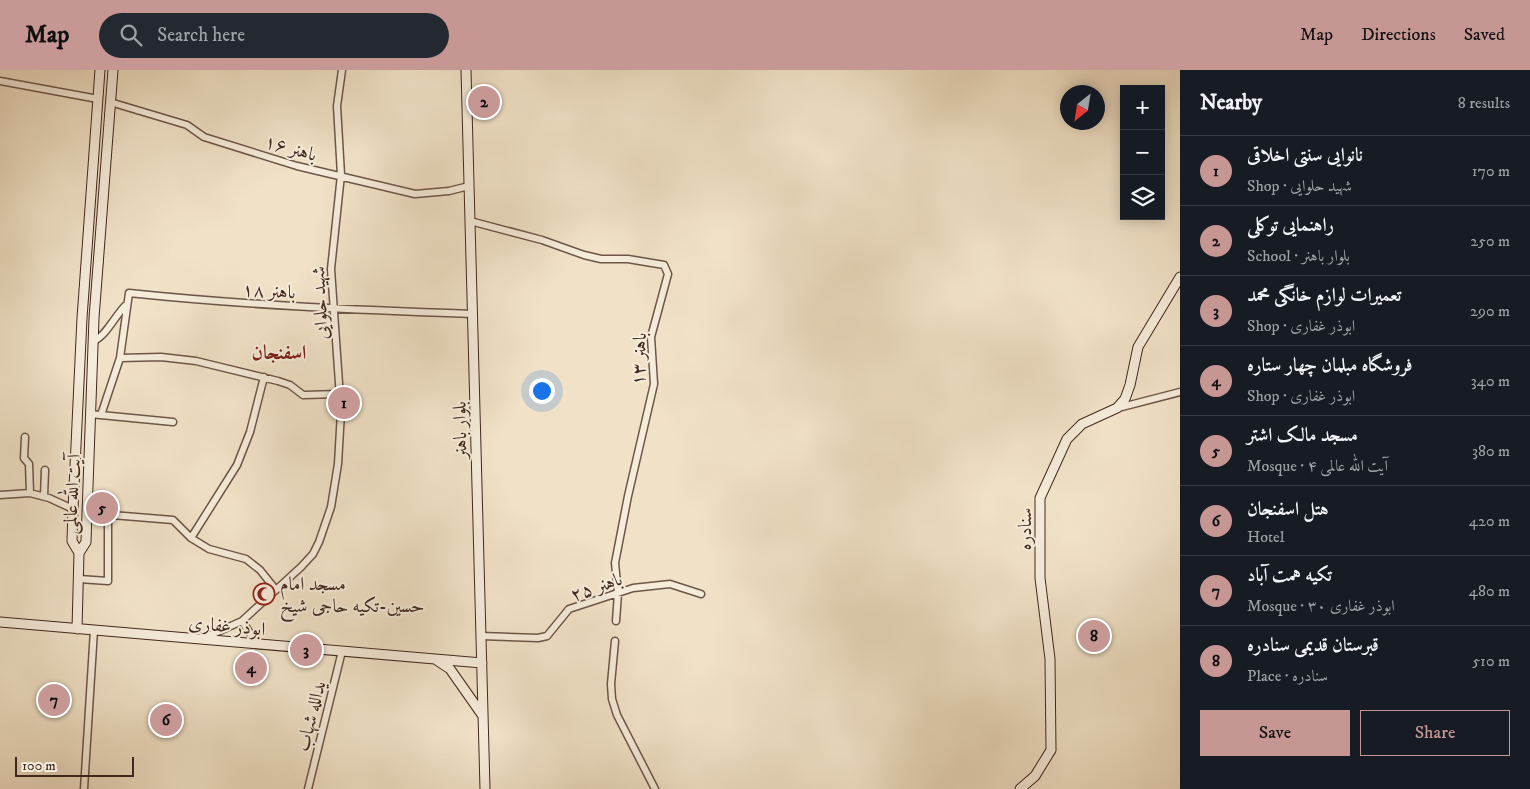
<!DOCTYPE html>
<html lang="en">
<head>
<meta charset="utf-8">
<style>
	:root { --surface:#171b24; --page:#242831; --text:#f1f3f6; --muted:#9ea1a6; --line:#363941; --accent:#c59692 }
	body { margin:0; font-family:"IM FELL DW Pica",Amiri,serif; background:var(--page); color:var(--text) }
	.controls { position:absolute; right:15px; top:15px; display:grid; overflow:hidden; border-radius:0px; box-shadow:0 2px 12px #0003 }
	.controls button { width:45px; height:45px; display:grid; place-items:center; padding:0; border:0; border-bottom:1px solid var(--line); background:var(--surface); color:var(--text); font:25px sans-serif }
	.compass { position:absolute; left:1060px; top:15px; width:45px; height:45px; border-radius:50%; background:var(--surface); box-shadow:0 2px 12px #0003; rotate:210deg }
	.scale { position:absolute; left:15px; bottom:12px; width:119px; box-sizing:border-box; padding-left:5px; border:2px solid #41281e; border-top:0; font-size:14px; line-height:18px; white-space:nowrap; color:#41281e; -webkit-text-stroke:4px #f6ecdb; paint-order:stroke }
	.you { position:absolute; left:541px; top:320px; width:18px; height:18px; margin:-12px; border:4px solid #fff; border-radius:50%; background:#1a73e8; box-shadow:0 0 0 8px #1a73e833 }
	.badge { display:grid; place-items:center; width:32px; height:32px; border-radius:50%; background:var(--accent); color:#111; font-size:16px; font-weight:700 }
	.pin { position:absolute; translate:-50% -50%; border:2px solid #fff; box-shadow:0 1px 5px #0006 }
	.list { margin:0; padding:0; list-style:none }
	h2 { display:flex; justify-content:space-between; align-items:center; height:65px; margin:0; padding:0 20px; font-size:21px }
	h2 small { font-size:16px; font-weight:400; color:var(--muted) }
	.list li { display:grid; grid-template-columns:32px 1fr auto; gap:15px; align-items:center; box-sizing:border-box; height:70px; padding:0 20px; border-top:1px solid var(--line) }
	.list b { display:block; font-size:19px; white-space:nowrap }
	.list p { margin:0; font-size:16px; white-space:nowrap; color:var(--muted) }
	.list em { font-size:16px; font-style:normal; color:var(--muted) }
	.actions { display:flex; gap:10px; padding:15px 20px }
	.actions a { flex:1; padding:11px 0; border:1px solid var(--accent); border-radius:0px; text-align:center; font-size:18px; color:var(--accent) }
	.actions .main { background:var(--accent); color:#111 }
	.icon { flex:none; width:28px; height:28px; fill:none; stroke:currentColor; stroke-width:2; stroke-linecap:round; stroke-linejoin:round }
	.map { position:relative; flex:none; width:1180px; height:719px; overflow:hidden }
	header { display:flex; align-items:center; gap:30px; box-sizing:border-box; height:70px; padding:0 25px; background:var(--accent); color:#111 }
	header strong { font-size:24px }
	nav { display:flex; gap:28px; margin-inline-start:auto; font-size:18px }
	.search { width:350px; height:45px; background:var(--page); display:flex; align-items:center; gap:12px; box-sizing:border-box; padding:0 18px; border-radius:28px; color:var(--muted); font-size:19px }
	main { display:flex }
	aside { flex:1; background:var(--surface) }
	.map>svg:first-child { display:block }
	.lines { fill:none; stroke-linecap:round; stroke-linejoin:round }
	.street-casing { stroke:#6d5648; stroke-width:9 }
	.secondary-casing { stroke:#41281e; stroke-width:11 }
	.street { stroke:#f6ecdb; stroke-width:6 }
	.secondary { stroke:#f6ecdb; stroke-width:9 }
	.labels { text-anchor:middle; stroke-width:4; stroke-linejoin:round; paint-order:stroke }
	.street-label { font-size:19px; fill:#41281e; stroke:#f6ecdb }
	.poi-label { font-size:19px; fill:#41281e; stroke:#f6ecdb; text-anchor:start }
	.neighbourhood-label { font-size:20px; font-weight:bold; fill:#7a1f14; stroke:#f6ecdb }
</style>
</head>
<body>
<header>
<strong>Map</strong>
<div class="search"><svg class="icon" aria-label="search" viewBox="0 0 24 24"><circle cx="10" cy="10" r="6"/><path d="M15 15l6 6"/></svg>Search here</div>
<nav><a>Map</a><a>Directions</a><a>Saved</a></nav>
</header>
<main>
<div class="map">
<svg width="1180" height="719" viewBox="0 0 1180 719">
	<rect width="100%" height="100%" fill="#f1e2c7"/>
	<filter id="stains"><feTurbulence type="fractalNoise" baseFrequency=".004" numOctaves="4"/><feColorMatrix values="0 0 0 0 .2 0 0 0 0 .09 0 0 0 0 .02 0 0 0 .5 -.17"/></filter>
	<radialGradient id="worn" r=".72"><stop offset=".6" stop-color="#630" stop-opacity="0"/><stop offset="1" stop-color="#630" stop-opacity=".3"/></radialGradient>
	<g class="lines">
		<g class="street-casing">
			<path id="street" d="M0,11L98,29
				M110,32L187,55L204,67L297,96L415,124L449,121L469,116
				M470,151L542,170L584,185L601,189H628L664,195L668,204L651,267L654,314L628,426L615,493L618,523L616,551
				M94,271C107,265 115,245 127,234
				M120,288L129,223C243,235 358,240 473,244
				M1118,338L1180,322
				M90,344L173,352
				M101,345L120,288L161,287L196,291L278,311L290,315L303,325L340,324
				M25,367L24,388L29,394L30,423
				M0,425L30,423L49,428L73,439
				M44,426L45,400
				M87,443L173,450L191,468L209,479L246,489L260,500L276,520
				M191,468L237,395L250,362L264,307
				M79,509L108,511V444
				M242,551L257,574
				M481,566L538,568L547,566L569,539L633,518L670,514L701,524
				M204,568L242,551L301,497L313,484L319,472L331,437L338,394L341,342L331,199L341,105L337,36L342,0
				M615,571L611,614L612,629L617,645L655,719
				M84,719L94,560
				M308,719L342,581"/>
		</g>
		<g class="secondary-casing">
			<path id="secondary" d="M466,0L485,719
				M79,483L72,471L73,439L82,248L100,0
				M0,552L482,593
				M77,559L79,483L86,472L94,248L113,0
				M435,589L450,599L483,646
				M1020,719L1035,706L1051,680L1050,589L1040,508V428L1067,369L1082,354L1117,338L1125,329L1130,315L1138,277L1180,207"/>
		</g>
		<use href="#street" class="street"/>
		<use href="#secondary" class="secondary"/>
	</g>
	<defs>
		<g id="mosque-ring" transform="scale(1.125)"><circle r="9.5" fill="#f6ecdb" stroke="#8f2418" stroke-width="1.5"/><path d="M3.5-4.9A6 6 0 1 0 3.5 4.9A5 5 0 1 1 3.5-4.9Z" fill="#8f2418"/></g>
	</defs>
	<g fill-rule="evenodd">
		<use href="#mosque-ring" x="264" y="524"/>
	</g>
	<g class="labels">
		<g class="street-label">
			<text transform="translate(291 77) rotate(16)" y="7">باهنر ۱۶</text>
			<text transform="translate(269 220) rotate(3)" y="7">باهنر ۱۸</text>
			<text transform="translate(319 233) rotate(-93)" y="7">شهید حلوایی</text>
			<text transform="translate(638 289) rotate(-88)" y="7">باهنر ۱۳</text>
			<text transform="translate(459 360) rotate(-91)" y="7">بلوار باهنر</text>
			<text transform="translate(71 424) rotate(-87)" y="7">آیت الله عالمی</text>
			<text transform="translate(1024 459) rotate(-89)" y="7">سنادره</text>
			<text transform="translate(596 516) rotate(-19)" y="7">باهنر ۲۵</text>
			<text transform="translate(227 555) rotate(5)" y="7">ابوذر غفاری</text>
			<text transform="translate(310 646) rotate(-76)" y="7">یدالله شهاب</text>
		</g>
		<g class="poi-label">
			<text x="280" y="520">مسجد امام<tspan x="280" dy="22">حسین-تکیه حاجی شیخ</tspan></text>
		</g>
		<g class="neighbourhood-label">
			<text x="279" y="289">اسفنجان</text>
		</g>
	</g>
	<rect width="100%" height="100%" filter="url(#stains)"/>
	<rect width="100%" height="100%" fill="url(#worn)"/>
</svg>
<div class="controls">
<button>+</button>
<button>−</button>
<button><svg class="icon" aria-label="layers" viewBox="0 0 24 24"><path d="M12 4l9 5-9 5-9-5zM3 14l9 5 9-5"/></svg></button>
</div>
<svg class="compass" viewBox="-18 -18 36 36"><path d="M0-13l5 13h-10z" fill="#e53935"/><path d="M0 13l5-13h-10z" fill="#9ea1a6"/></svg>
<div class="scale">100 m</div>
<div class="you"></div>
<div class="pin badge" style="left:344px;top:333px">1</div>
<div class="pin badge" style="left:484px;top:32px">2</div>
<div class="pin badge" style="left:306px;top:580px">3</div>
<div class="pin badge" style="left:251px;top:598px">4</div>
<div class="pin badge" style="left:102px;top:438px">5</div>
<div class="pin badge" style="left:166px;top:650px">6</div>
<div class="pin badge" style="left:54px;top:630px">7</div>
<div class="pin badge" style="left:1094px;top:566px">8</div>
</div>
<aside>
<h2>Nearby<small>8 results</small></h2>
<ul class="list">
<li><span class="badge">1</span><div><b>نانوایی سنتی اخلاقی</b><p>Shop · شهید حلوایی</p></div><em>170 m</em></li>
<li><span class="badge">2</span><div><b>راهنمایی توکلی</b><p>School · بلوار باهنر</p></div><em>250 m</em></li>
<li><span class="badge">3</span><div><b>تعمیرات لوازم خانگی محمد</b><p>Shop · ابوذر غفاری</p></div><em>290 m</em></li>
<li><span class="badge">4</span><div><b>فروشگاه مبلمان چهار ستاره</b><p>Shop · ابوذر غفاری</p></div><em>340 m</em></li>
<li><span class="badge">5</span><div><b>مسجد مالک اشتر</b><p>Mosque · آیت الله عالمی ۴</p></div><em>380 m</em></li>
<li><span class="badge">6</span><div><b>هتل اسفنجان</b><p>Hotel</p></div><em>420 m</em></li>
<li><span class="badge">7</span><div><b>تکیه همت آباد</b><p>Mosque · ابوذر غفاری ۳۰</p></div><em>480 m</em></li>
<li><span class="badge">8</span><div><b>قبرستان قدیمی سنادره</b><p>Place · سنادره</p></div><em>510 m</em></li>
</ul>
<div class="actions"><a class="main">Save</a><a>Share</a></div>
</aside>
</main>
</body>
</html>
